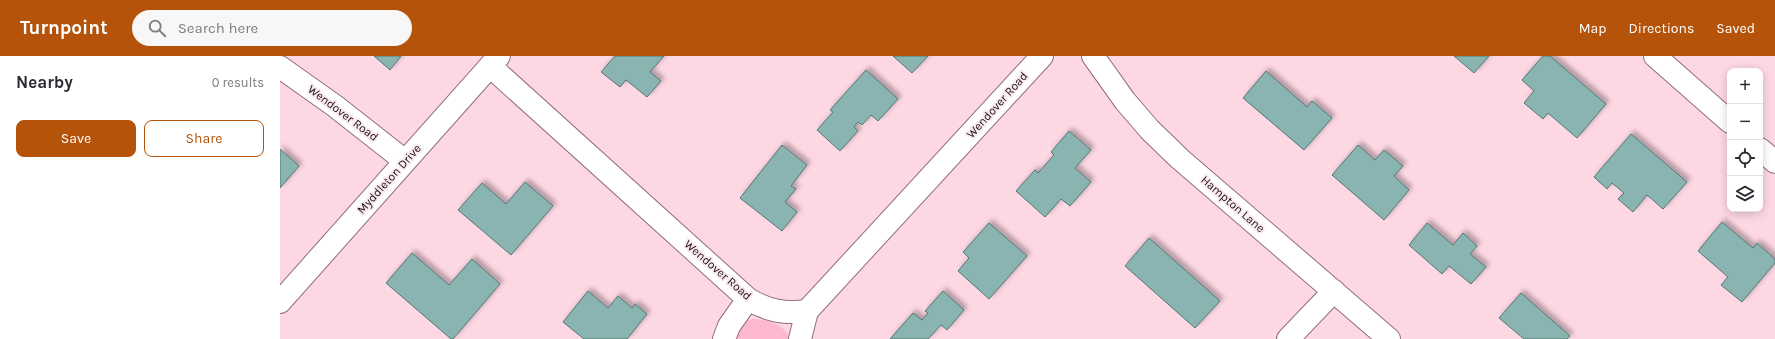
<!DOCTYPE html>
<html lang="en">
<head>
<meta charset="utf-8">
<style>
	:root { --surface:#fff; --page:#f7f7f7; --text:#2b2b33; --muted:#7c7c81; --line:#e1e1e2; --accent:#b45309 }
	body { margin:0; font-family:Karla,sans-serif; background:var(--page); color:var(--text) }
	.controls { position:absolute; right:12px; top:12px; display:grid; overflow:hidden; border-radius:8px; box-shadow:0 2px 10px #0003 }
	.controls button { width:36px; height:36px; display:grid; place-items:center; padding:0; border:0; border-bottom:1px solid var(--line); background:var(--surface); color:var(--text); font:20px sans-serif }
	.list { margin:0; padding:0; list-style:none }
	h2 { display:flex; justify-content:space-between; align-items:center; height:52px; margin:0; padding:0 16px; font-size:17px }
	h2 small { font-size:13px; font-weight:400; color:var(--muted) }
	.actions { display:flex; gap:8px; padding:12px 16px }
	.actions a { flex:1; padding:9px 0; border:1px solid var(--accent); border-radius:8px; text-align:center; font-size:14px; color:var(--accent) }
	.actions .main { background:var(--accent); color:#fff }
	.icon { flex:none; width:22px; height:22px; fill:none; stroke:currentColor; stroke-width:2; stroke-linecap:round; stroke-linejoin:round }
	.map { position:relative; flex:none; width:1495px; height:283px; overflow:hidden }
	header { display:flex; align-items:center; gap:24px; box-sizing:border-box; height:56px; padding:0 20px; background:var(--accent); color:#fff }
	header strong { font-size:19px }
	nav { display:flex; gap:22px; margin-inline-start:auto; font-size:14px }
	.search { width:280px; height:36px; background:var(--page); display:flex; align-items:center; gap:10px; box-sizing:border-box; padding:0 14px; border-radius:22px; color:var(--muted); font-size:15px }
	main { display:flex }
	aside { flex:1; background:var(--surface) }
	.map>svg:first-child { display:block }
	.green { fill:#fdb8ce }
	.building { fill:#8ab4b1; stroke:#507875; filter:url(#shadow) }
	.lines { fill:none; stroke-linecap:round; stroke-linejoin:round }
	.minor-casing { stroke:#906f79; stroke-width:24 }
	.minor { stroke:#fff; stroke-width:22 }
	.labels { text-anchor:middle; stroke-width:4; stroke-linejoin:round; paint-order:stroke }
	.street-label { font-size:12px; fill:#1d1115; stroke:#faebef }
</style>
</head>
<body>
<header>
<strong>Turnpoint</strong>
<div class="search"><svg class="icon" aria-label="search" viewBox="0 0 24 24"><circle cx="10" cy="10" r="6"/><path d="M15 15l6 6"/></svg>Search here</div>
<nav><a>Map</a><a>Directions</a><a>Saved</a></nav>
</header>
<main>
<aside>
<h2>Nearby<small>0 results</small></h2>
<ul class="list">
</ul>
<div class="actions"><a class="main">Save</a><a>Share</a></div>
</aside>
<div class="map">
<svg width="1495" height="283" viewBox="0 0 1495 283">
	<defs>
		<filter id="shadow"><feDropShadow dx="3.5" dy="-3.5" stdDeviation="2" flood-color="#0004"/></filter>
	</defs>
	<rect width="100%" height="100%" fill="#fdd7e2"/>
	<path class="green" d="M473,263C486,264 506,268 509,283H453L466,265Z"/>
	<path class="building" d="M94,0H121L110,14Z
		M335,0H384L370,16L381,25L367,41L346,24L340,31L321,16Z
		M613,0H648L632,17Z
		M1174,0H1209L1194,17Z
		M1263,0H1270L1326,48L1297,82L1268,57L1263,63L1244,47L1254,35L1242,24Z
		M586,14L618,43L598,65L591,59L582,69L578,66L574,71L578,75L560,95L537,74L553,56L550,54Z
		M986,15L1027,51L1032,45L1052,62L1024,94L963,42Z
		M789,75L811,94L795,112L811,126L790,150L781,143L765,161L736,135L755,114L758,117L774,99L771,96Z
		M1351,78L1407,126L1383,153L1367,139L1353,156L1338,143L1344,137L1332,127L1327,133L1314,121Z
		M502,89L527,109L511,130L516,133L505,146L517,156L502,175L460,142Z
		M1078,89L1095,104L1104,94L1123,110L1114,120L1129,134L1104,164L1052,119Z
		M0,93L19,110L0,132Z
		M245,126L273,150L231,199L178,154L202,127L226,148Z
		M1442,166L1473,192L1477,187L1495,203V207L1462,246L1441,229L1448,221L1418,195Z
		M709,167L747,200L709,243L678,215L689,202L683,196Z
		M1147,167L1173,189L1183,177L1197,190L1190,198L1206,211L1191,228L1169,210L1162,218L1129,189Z
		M869,182L940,245L915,272L845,210Z
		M132,197L169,229L192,203L220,228L173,283H171L106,227Z
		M308,235L328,252L338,240L352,252L355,248L367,258L347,283H304L283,266Z
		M663,235L684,254L667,274L661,269L648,283H610L633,257L642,264L648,257L645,255Z
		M1241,237L1290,280L1287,283H1244L1219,262Z"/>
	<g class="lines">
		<g class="minor-casing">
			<path id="minor" d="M813,0L845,45L870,74L900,103L1109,283
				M1375,0L1450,66
				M210,10L468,243C488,255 505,258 527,255L762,0
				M0,11L55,50L125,105
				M1480,93L1495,106
				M0,246L219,0
				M444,283L449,270L468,243
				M520,283L527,255
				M1008,283L1054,235"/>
		</g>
		<use href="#minor" class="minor"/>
	</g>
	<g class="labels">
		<g class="street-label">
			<text transform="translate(717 49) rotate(-48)" y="4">Wendover Road</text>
			<text transform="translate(63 57) rotate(37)" y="4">Wendover Road</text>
			<text transform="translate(109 123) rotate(-48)" y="4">Myddleton Drive</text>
			<text transform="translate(953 148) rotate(41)" y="4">Hampton Lane</text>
			<text transform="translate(438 214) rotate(41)" y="4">Wendover Road</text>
		</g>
	</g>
</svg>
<div class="controls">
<button>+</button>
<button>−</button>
<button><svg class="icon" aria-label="locate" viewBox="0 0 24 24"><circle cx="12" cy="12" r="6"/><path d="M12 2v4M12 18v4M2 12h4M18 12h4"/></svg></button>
<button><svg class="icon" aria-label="layers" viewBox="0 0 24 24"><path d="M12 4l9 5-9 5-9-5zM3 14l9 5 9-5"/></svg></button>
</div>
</div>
</main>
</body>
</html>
